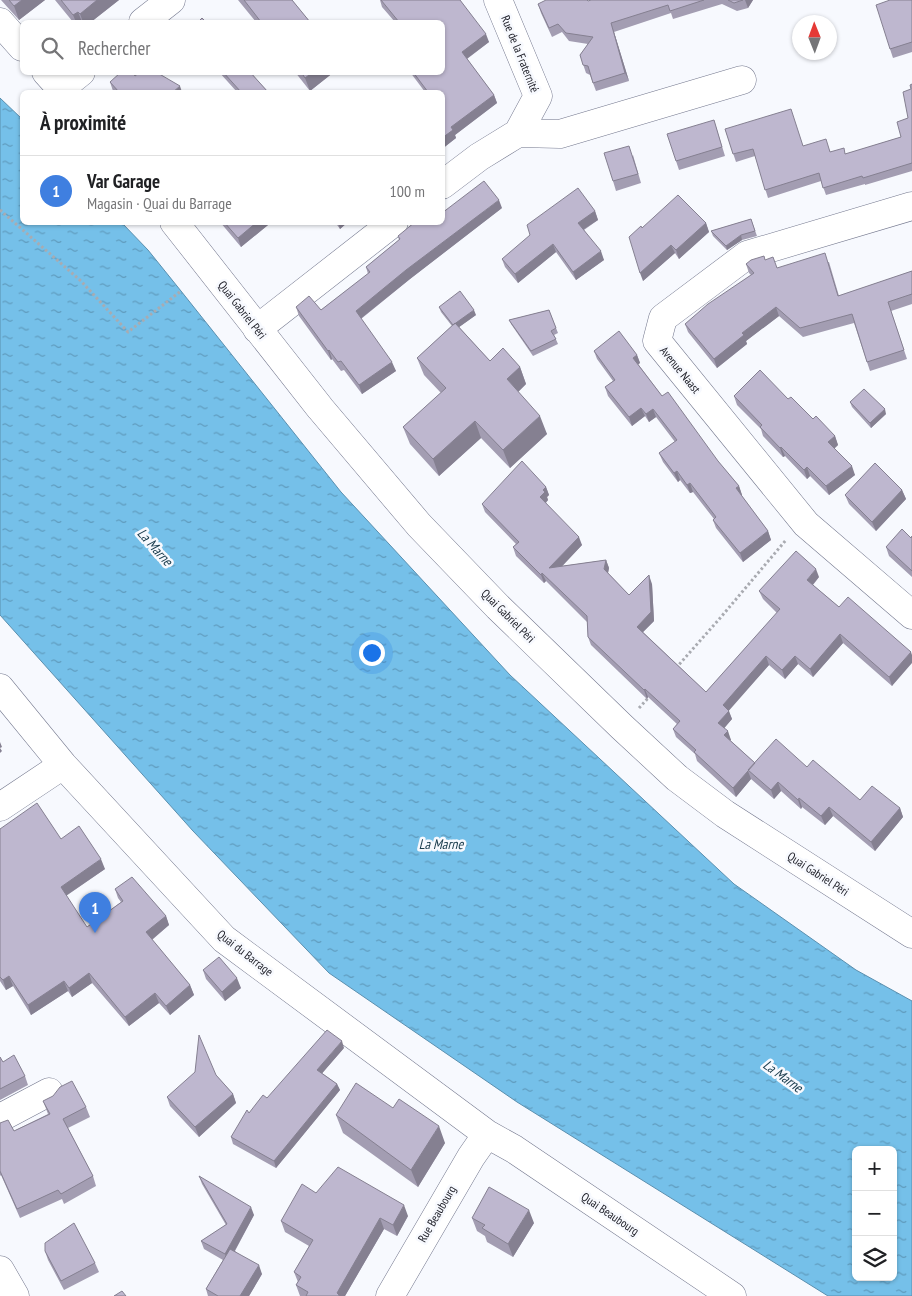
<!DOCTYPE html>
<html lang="fr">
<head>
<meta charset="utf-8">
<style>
	:root { --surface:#fff; --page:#f6f6f6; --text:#202124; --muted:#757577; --line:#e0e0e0; --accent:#7c3aed }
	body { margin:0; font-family:"PT Sans Narrow",sans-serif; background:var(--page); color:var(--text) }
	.controls { position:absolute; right:15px; bottom:15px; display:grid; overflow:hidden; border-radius:8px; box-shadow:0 1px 4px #0004 }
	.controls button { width:45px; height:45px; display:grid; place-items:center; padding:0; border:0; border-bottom:1px solid var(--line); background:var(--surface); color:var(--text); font:25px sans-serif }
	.compass { position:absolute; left:792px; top:15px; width:45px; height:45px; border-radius:50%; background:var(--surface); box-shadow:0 1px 4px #0004; rotate:359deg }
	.you { position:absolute; left:371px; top:652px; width:18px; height:18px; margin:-12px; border:4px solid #fff; border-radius:50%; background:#1a73e8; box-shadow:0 0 0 8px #1a73e833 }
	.badge { display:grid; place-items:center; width:32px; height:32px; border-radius:50%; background:var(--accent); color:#fff; font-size:16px; font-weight:700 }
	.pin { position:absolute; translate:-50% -41px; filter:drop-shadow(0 1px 2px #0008) }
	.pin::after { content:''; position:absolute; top:26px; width:18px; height:15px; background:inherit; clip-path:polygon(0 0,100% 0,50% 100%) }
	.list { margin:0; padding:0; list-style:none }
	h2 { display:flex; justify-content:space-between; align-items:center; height:65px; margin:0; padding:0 20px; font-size:21px }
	h2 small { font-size:16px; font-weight:400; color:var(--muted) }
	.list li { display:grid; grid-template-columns:32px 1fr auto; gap:15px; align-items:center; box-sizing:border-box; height:70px; padding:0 20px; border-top:1px solid var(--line) }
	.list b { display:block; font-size:19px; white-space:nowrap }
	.list p { margin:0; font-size:16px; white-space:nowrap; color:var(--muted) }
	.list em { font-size:16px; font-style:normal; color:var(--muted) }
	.icon { flex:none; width:28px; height:28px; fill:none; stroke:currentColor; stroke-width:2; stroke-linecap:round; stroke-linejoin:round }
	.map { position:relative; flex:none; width:912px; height:1296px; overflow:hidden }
	.search { position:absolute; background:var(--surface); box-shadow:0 1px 4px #0004; left:20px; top:20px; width:425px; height:55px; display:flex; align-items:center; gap:12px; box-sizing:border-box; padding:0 18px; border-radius:8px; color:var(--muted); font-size:19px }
	.panel { position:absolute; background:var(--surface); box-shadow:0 1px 4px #0004; left:20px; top:90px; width:425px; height:135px; border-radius:8px }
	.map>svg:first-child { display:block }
	.water { fill:url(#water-ripples); stroke:#5a8fae; fill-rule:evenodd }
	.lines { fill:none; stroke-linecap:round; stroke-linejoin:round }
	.minor-casing { stroke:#74788e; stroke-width:29 }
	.path { stroke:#a9abb1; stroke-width:3; stroke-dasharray:2.5 2.5; stroke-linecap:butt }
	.minor { stroke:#fff; stroke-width:28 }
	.wall { fill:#a39db2 }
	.shaded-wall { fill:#858091 }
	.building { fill:#beb7cf; stroke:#858091 }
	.labels { text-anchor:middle; stroke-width:5; stroke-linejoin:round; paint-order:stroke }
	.street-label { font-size:12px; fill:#1c1d26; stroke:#f7f9fe }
	.water-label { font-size:14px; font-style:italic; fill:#1a3c4d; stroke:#f7f9fe }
</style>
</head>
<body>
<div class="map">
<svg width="912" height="1296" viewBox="0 0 912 1296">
	<defs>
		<pattern id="water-ripples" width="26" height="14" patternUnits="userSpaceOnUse" patternTransform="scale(1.25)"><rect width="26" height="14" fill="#75c0e9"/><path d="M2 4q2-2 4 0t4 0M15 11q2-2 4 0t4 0" fill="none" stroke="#5f9bbd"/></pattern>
	</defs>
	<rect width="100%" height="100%" fill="#f7f9fe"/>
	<path class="water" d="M0,98L22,119V222L122,223L148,250L181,291L341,492L510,675L734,884L856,970L912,1001V1296H828L517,1102L329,973L193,831L0,615ZM856,1150H893V1277H856Z"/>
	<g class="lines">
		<g class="minor-casing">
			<path id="minor" d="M0,22L22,47
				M143,22L171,0
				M46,72L64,92
				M60,89L81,72
				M518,133L560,134L742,80
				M442,185L479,157L518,133L538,96L498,0
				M912,206L747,255L663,318L657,341L806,524L912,615
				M174,222L320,408L419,525L498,607L622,727L677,778L725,814L912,934
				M257,329L394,222
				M0,688L63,765L224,939L487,1134L514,1149L732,1296
				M0,807L63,765
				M0,1118L49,1092
				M0,1270L15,1296
				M390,1296L471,1157L487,1134"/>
		</g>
		<path class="path" d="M0,210L81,281L128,332L181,291
			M676,668L721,617L786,540
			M639,708L650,696"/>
		<use href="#minor" class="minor"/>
	</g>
	<path class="wall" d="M1,0H45L19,20Z
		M55,0H119L91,22H73Z
		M238,0H292L310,22H256Z
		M380,0H460L489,42L467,59L494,95L497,103L455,135L456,138L442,149V92H425L410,72H442V22H395L382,7Z
		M591,0H753L748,8L737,11L722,4L673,19L671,13L614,32L629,81L596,91L590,75L586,73L580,55L588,44L569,41L562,32L552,37L541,13L538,4L588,1Z
		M912,0V52L893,58L890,49Z
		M219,72H250L268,92H237Z
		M295,72H334L310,91Z
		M135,76L182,92H115L113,91L110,82Z
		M912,84V171L865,185V184L826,195L821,181L768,198L755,156L736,162L725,129L831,152L846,154L901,137L908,118Z
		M714,120L725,156L679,170L676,161Z
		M633,155L641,183L616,191L613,181Z
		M502,208L410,279L361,319L396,371L362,394L344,370L341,371L332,359L331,360L299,316L296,307L321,310L368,274L366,267L399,240L398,236L442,222Z
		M595,211L598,220L584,230L604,260L576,280L556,252L518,283L505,267L502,259Z
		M751,219L757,236L742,240L727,250L713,236L711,231Z
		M220,222H268V225L241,247Z
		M335,222H348L340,229Z
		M706,223L709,232L679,259L675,253L643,281L642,228Z
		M765,260L777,268L829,262L839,296L912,271V304L891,311L907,359L870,371L854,323L803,337L779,316L746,341L747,344L717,368L688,332L685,324L751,275L749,273L746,264Z
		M439,307L476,315L459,327L490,361L520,367L526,384L518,392L547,434L510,468L481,438L439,476L410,444L403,427L441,393L424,375L417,358L452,326L441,312Z
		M549,310L558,333L554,335L558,344L533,356L511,324L509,320Z
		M594,351L637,355L640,363L638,364L662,396L739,486L742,495H741L768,531L771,540L743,562L716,528L713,520L714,519L693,492L690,493L680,480L678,482L663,462L659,453L675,442L656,417L649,422L645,416L632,426L608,396L605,387L613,381L597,359Z
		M734,396L788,399L813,419L835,436L838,445L834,448L855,475L829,495L810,476L807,479L785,456L783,457L763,436L761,429L737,405Z
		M850,402L886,414L871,428L852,407Z
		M546,487L549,495L547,497L548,500L546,503L582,545L562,566L606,560L609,568L608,573L629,595L652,584L654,621L643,632L706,692L777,613L763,599L759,591L819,577L813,585L839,607L911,652L892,686L843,643L813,677L798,664L785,679L769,665L728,710L732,719L724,728L731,740H730L755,763L807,767L860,800L900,808L903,817L875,851L833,816L825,825L802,807L801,809L781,791L774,799L751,779L736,797L697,761L695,754L676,737L673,729L677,724L648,697L647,699L591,645L588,637L587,622L546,581L544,583L516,556L513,547L516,544L485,512L482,504Z
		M902,490L906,499L876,531L849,504L845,495Z
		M912,536V577L889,556L886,547L911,538Z
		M0,829L61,839L105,869L66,896L87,927L121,902L118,898L115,889L166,916L169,925L152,940L190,985L194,995L170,1015L159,1003L129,1026L92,983L72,997L68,991L31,1015L13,986L6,990L0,981Z
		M203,970L241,988L225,1001L206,979Z
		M344,1048L322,1073L337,1084L340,1090L276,1168L233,1144L231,1137L249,1113L267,1098Z
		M0,1057L3,1062L25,1076L28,1085L0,1100Z
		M216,1075L233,1094L236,1103L199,1137L170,1106L167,1097Z
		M43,1101L86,1107L90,1117L68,1128L93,1176L96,1186L64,1204L62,1199L20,1218L1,1175L0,1176V1123L14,1131L48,1114Z
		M393,1108L445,1143L418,1187L343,1133L336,1115Z
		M199,1176L254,1215L235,1251L262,1274L249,1296H208L206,1289L223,1260L204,1249L201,1241L226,1225L202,1184Z
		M316,1193L408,1216L397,1236L384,1229L345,1296H300L296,1285L298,1282L294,1272L309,1246L285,1232L281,1221Z
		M472,1218L534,1223L513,1257L487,1242L485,1236L477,1231Z
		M45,1251L95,1263L99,1272L64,1290L48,1260Z"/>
	<path class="shaded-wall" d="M22,0H45L19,20L14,6Z
		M97,0H119L91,22H83L80,14Z
		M745,0H753L748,8Z
		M78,12L82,22H76L73,15Z
		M611,23L614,32L629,81L625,73Z
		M486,34L489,42L465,60L462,52Z
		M313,72H334L310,91L305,78Z
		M180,86L182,92H173Z
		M494,95L497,103L455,135L456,138L442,149V138L451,127Z
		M499,200L502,208L410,279L359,320L356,311L406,270Z
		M595,211L598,220L581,231L578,223Z
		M257,222H268V225L241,247L238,238Z
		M338,222H348L340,229Z
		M706,223L709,232L679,259L676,250Z
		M741,235L742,240L727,250L726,246Z
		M553,244L556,252L518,283L515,274Z
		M671,245L675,253L643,281L640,273Z
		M601,251L604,260L576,280L573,272Z
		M776,307L779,316L746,341L747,344L717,368L714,359L742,333Z
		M474,310L476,315L455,330L453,325Z
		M329,350L332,359L331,360L328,351Z
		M637,355L640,363L636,366L633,358Z
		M392,362L396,371L362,394L359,385Z
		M520,367L526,384L513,397L507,379Z
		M641,408L645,416L632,426L629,417Z
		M653,409L656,417L649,422L646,414Z
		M885,409L886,414L871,428L870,423Z
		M540,416L547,434L510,468L503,450Z
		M475,421L481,438L439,476L433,459Z
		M835,436L838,445L832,451L828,442Z
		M781,447L785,456L783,457L780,448Z
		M852,466L855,475L829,495L826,486Z
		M807,467L810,476L807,479L804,470Z
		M677,471L680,480L678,482L674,473Z
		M690,483L693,492L690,493L687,485Z
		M739,486L742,495L739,497L736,488Z
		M546,487L549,495L547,497L548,500L543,505L540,497L543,490Z
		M902,490L906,499L876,531L872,522Z
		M768,531L771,540L743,562L740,553Z
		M579,537L582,545L552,577L549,568Z
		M606,560L609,568L607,578L604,569Z
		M816,569L819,577L810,588L807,580Z
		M542,573L546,581L544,583L541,575Z
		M649,575L652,584L654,621L640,635L637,627Z
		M840,634L843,643L813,677L810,669Z
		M911,652L912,655V663L892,686L889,677Z
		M766,656L769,665L726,714L723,705Z
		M795,656L798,664L785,679L782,670Z
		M645,689L648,697L647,699L644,690Z
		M729,711L732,719L721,732L718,723Z
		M728,731L731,740L727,743L724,735Z
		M0,742L2,747L0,748L2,751L0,753Z
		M748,771L751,779L736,797L733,788Z
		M778,782L781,791L774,799L771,790Z
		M799,798L802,807L801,809L798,800Z
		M829,807L833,816L825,825L821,816Z
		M900,808L903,817L875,851L871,842Z
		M101,859L105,869L64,897L61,887Z
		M166,916L169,925L149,942L146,932Z
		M89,973L92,983L72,997L69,988Z
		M9,976L13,986L6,990L3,980Z
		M237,978L241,988L225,1001L222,992Z
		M64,981L68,991L31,1015L28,1005Z
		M190,985L194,995L170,1015L166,1006Z
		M155,993L159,1003L129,1026L125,1017Z
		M342,1041L344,1048L319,1077L317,1070Z
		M337,1084L340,1090L276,1168L274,1161Z
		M233,1094L236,1103L199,1137L195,1127Z
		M439,1126L445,1143L418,1187L411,1170Z
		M404,1205L408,1216L397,1236L393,1225Z
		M251,1207L254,1215L228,1263L225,1254Z
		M529,1210L534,1223L513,1257L508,1244Z
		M380,1218L384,1229L345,1296H338L337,1293Z
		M259,1265L262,1274L249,1296H240Z"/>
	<path class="building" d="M9,0H22L14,6Z
		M61,0H97L80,14L78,12L73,15Z
		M244,0H292L310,22H261Z
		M381,0H460L486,34L462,52L494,95L451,127L453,130L442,138V92H428L413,72H442V22H399Z
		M546,0H587L588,1L591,0H704L670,11L668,5L611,23L625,73L593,83L588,66L583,65L580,55L593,37L566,33L558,24L549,28L538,4Z
		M728,0H743L734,3Z
		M890,0H912V42L890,49L876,5Z
		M202,18L206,22H198Z
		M121,72H132L135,76L140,72H156L180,86L173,92H119L110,82Z
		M223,72H250L268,92H241Z
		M301,72H313L305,78Z
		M912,84V163L863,178L862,176L823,188L819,173L765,190L753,149L733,154L725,129L791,109L803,146L826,139L830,152L844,148L845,154L901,137L897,122L908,118L903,92L911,89L910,85Z
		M714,120L722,147L676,161L667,134Z
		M629,146L638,174L613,181L604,153Z
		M484,181L499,200L406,270L356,311L392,362L359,385L341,361L338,362L329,350L328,351L296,307L309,296L321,310L370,272L366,267L400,239L398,236L415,222H442V213Z
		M578,188L595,211L578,223L601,251L573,272L553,244L515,274L502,259L530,235L527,225Z
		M678,195L706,223L676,250L671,245L640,273L629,237L641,226L642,228Z
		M751,219L755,231L741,235L726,246L711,231Z
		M224,222H257L238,238Z
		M825,253L838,296L912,271V294L888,302L904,350L867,362L852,314L800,328L776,307L742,333L744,335L714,359L685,324L708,304L754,273L746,264L751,260L764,256L765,260L773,257L777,268Z
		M460,291L474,310L453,325L439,307Z
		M549,310L556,328L551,331L556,339L531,351L509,320Z
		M455,323L490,361L503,348L520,367L507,379L540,416L503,450L475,421L433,459L403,427L446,388L417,358Z
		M619,331L637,355L633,358L662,396L668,392L718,461L739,486L736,488L768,531L740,553L713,520L716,517L690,483L687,485L677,471L674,473L659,453L677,440L653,409L646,414L641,408L629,417L605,387L615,380L594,351Z
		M760,370L788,399L791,397L813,419L816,416L835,436L828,442L852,466L826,486L807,467L804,470L781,447L780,448L760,427L762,425L734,396Z
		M864,389L885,409L870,423L850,402Z
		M522,461L546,487L543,490L545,492L540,497L579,537L549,568L606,560L604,569L629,595L649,575L651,612L637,627L706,692L780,609L759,591L796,551L816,569L807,580L839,607L848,597L911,652L889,677L840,634L810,669L795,656L782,670L766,656L723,705L729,711L718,723L728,731L724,735L755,763L733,788L694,752L696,750L673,729L680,721L645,689L644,690L588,637L587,616L542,573L541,575L513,547L519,542L482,504Z
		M875,463L902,490L872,522L845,495Z
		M902,529L911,538L912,536V571L886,547Z
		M776,739L807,767L813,760L860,800L872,786L900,808L871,842L829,807L821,816L799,798L798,800L778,782L771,790L748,770Z
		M37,803L61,839L79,826L101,859L61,887L87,927L123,901L115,889L132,877L166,916L146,932L190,985L166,1006L155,993L125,1017L89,973L69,988L64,981L28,1005L9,976L3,980L0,977V829Z
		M219,957L237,978L222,992L203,970Z
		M327,1030L342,1041L317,1070L337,1084L274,1161L231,1137L247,1110L249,1113L263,1095L267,1098Z
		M199,1035L216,1075L233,1094L195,1127L167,1097L195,1072Z
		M14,1055L25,1076L0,1089V1057L3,1062Z
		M72,1081L86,1107L63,1119L93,1176L61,1194L58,1190L17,1209L0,1171V1123L8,1120L14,1131L50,1114L43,1101L53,1096L60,1087Z
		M356,1083L393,1108L399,1099L439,1126L411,1170L336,1115Z
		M338,1167L404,1205L393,1225L380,1218L337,1293L339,1295V1296H306L308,1292L296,1285L301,1277L294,1272L313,1240L281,1221L302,1184L316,1193Z
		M199,1176L251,1207L225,1254L201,1241L227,1224Z
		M489,1187L529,1210L508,1244L482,1228L485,1225L472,1218Z
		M74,1223L95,1263L61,1281L45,1251V1243Z
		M230,1249L259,1265L240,1296H218L206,1289Z
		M122,1291L126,1296H114Z"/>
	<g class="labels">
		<g class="street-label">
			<text transform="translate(520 54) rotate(68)" y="4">Rue de la Fraternité</text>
			<text transform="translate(242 310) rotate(52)" y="4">Quai Gabriel Péri</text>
			<text transform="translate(680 370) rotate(51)" y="4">Avenue Naast</text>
			<text transform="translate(508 616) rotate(45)" y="4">Quai Gabriel Péri</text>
			<text transform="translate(818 874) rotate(33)" y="4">Quai Gabriel Péri</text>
			<text transform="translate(245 953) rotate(38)" y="4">Quai du Barrage</text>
			<text transform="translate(437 1214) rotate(-60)" y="4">Rue Beaubourg</text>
			<text transform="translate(610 1214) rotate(34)" y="4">Quai Beaubourg</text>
		</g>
		<g class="water-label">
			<text transform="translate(155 547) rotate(48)" y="5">La Marne</text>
			<text x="441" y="849">La Marne</text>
			<text transform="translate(783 1076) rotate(36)" y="5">La Marne</text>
		</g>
	</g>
</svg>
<div class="controls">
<button>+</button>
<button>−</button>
<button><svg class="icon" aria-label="layers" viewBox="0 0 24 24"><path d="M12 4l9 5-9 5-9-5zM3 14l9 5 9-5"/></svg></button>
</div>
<svg class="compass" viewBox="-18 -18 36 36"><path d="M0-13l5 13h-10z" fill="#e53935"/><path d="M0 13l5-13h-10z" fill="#757577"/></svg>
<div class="you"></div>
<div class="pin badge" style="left:95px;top:933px;background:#3f7fe0">1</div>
<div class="search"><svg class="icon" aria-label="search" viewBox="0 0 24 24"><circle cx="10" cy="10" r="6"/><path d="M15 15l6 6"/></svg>Rechercher</div>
<section class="panel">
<h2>À proximité<small></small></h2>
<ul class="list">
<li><span class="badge" style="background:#3f7fe0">1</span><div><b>Var Garage</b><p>Magasin · Quai du Barrage</p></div><em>100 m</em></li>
</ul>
</section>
</div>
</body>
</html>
